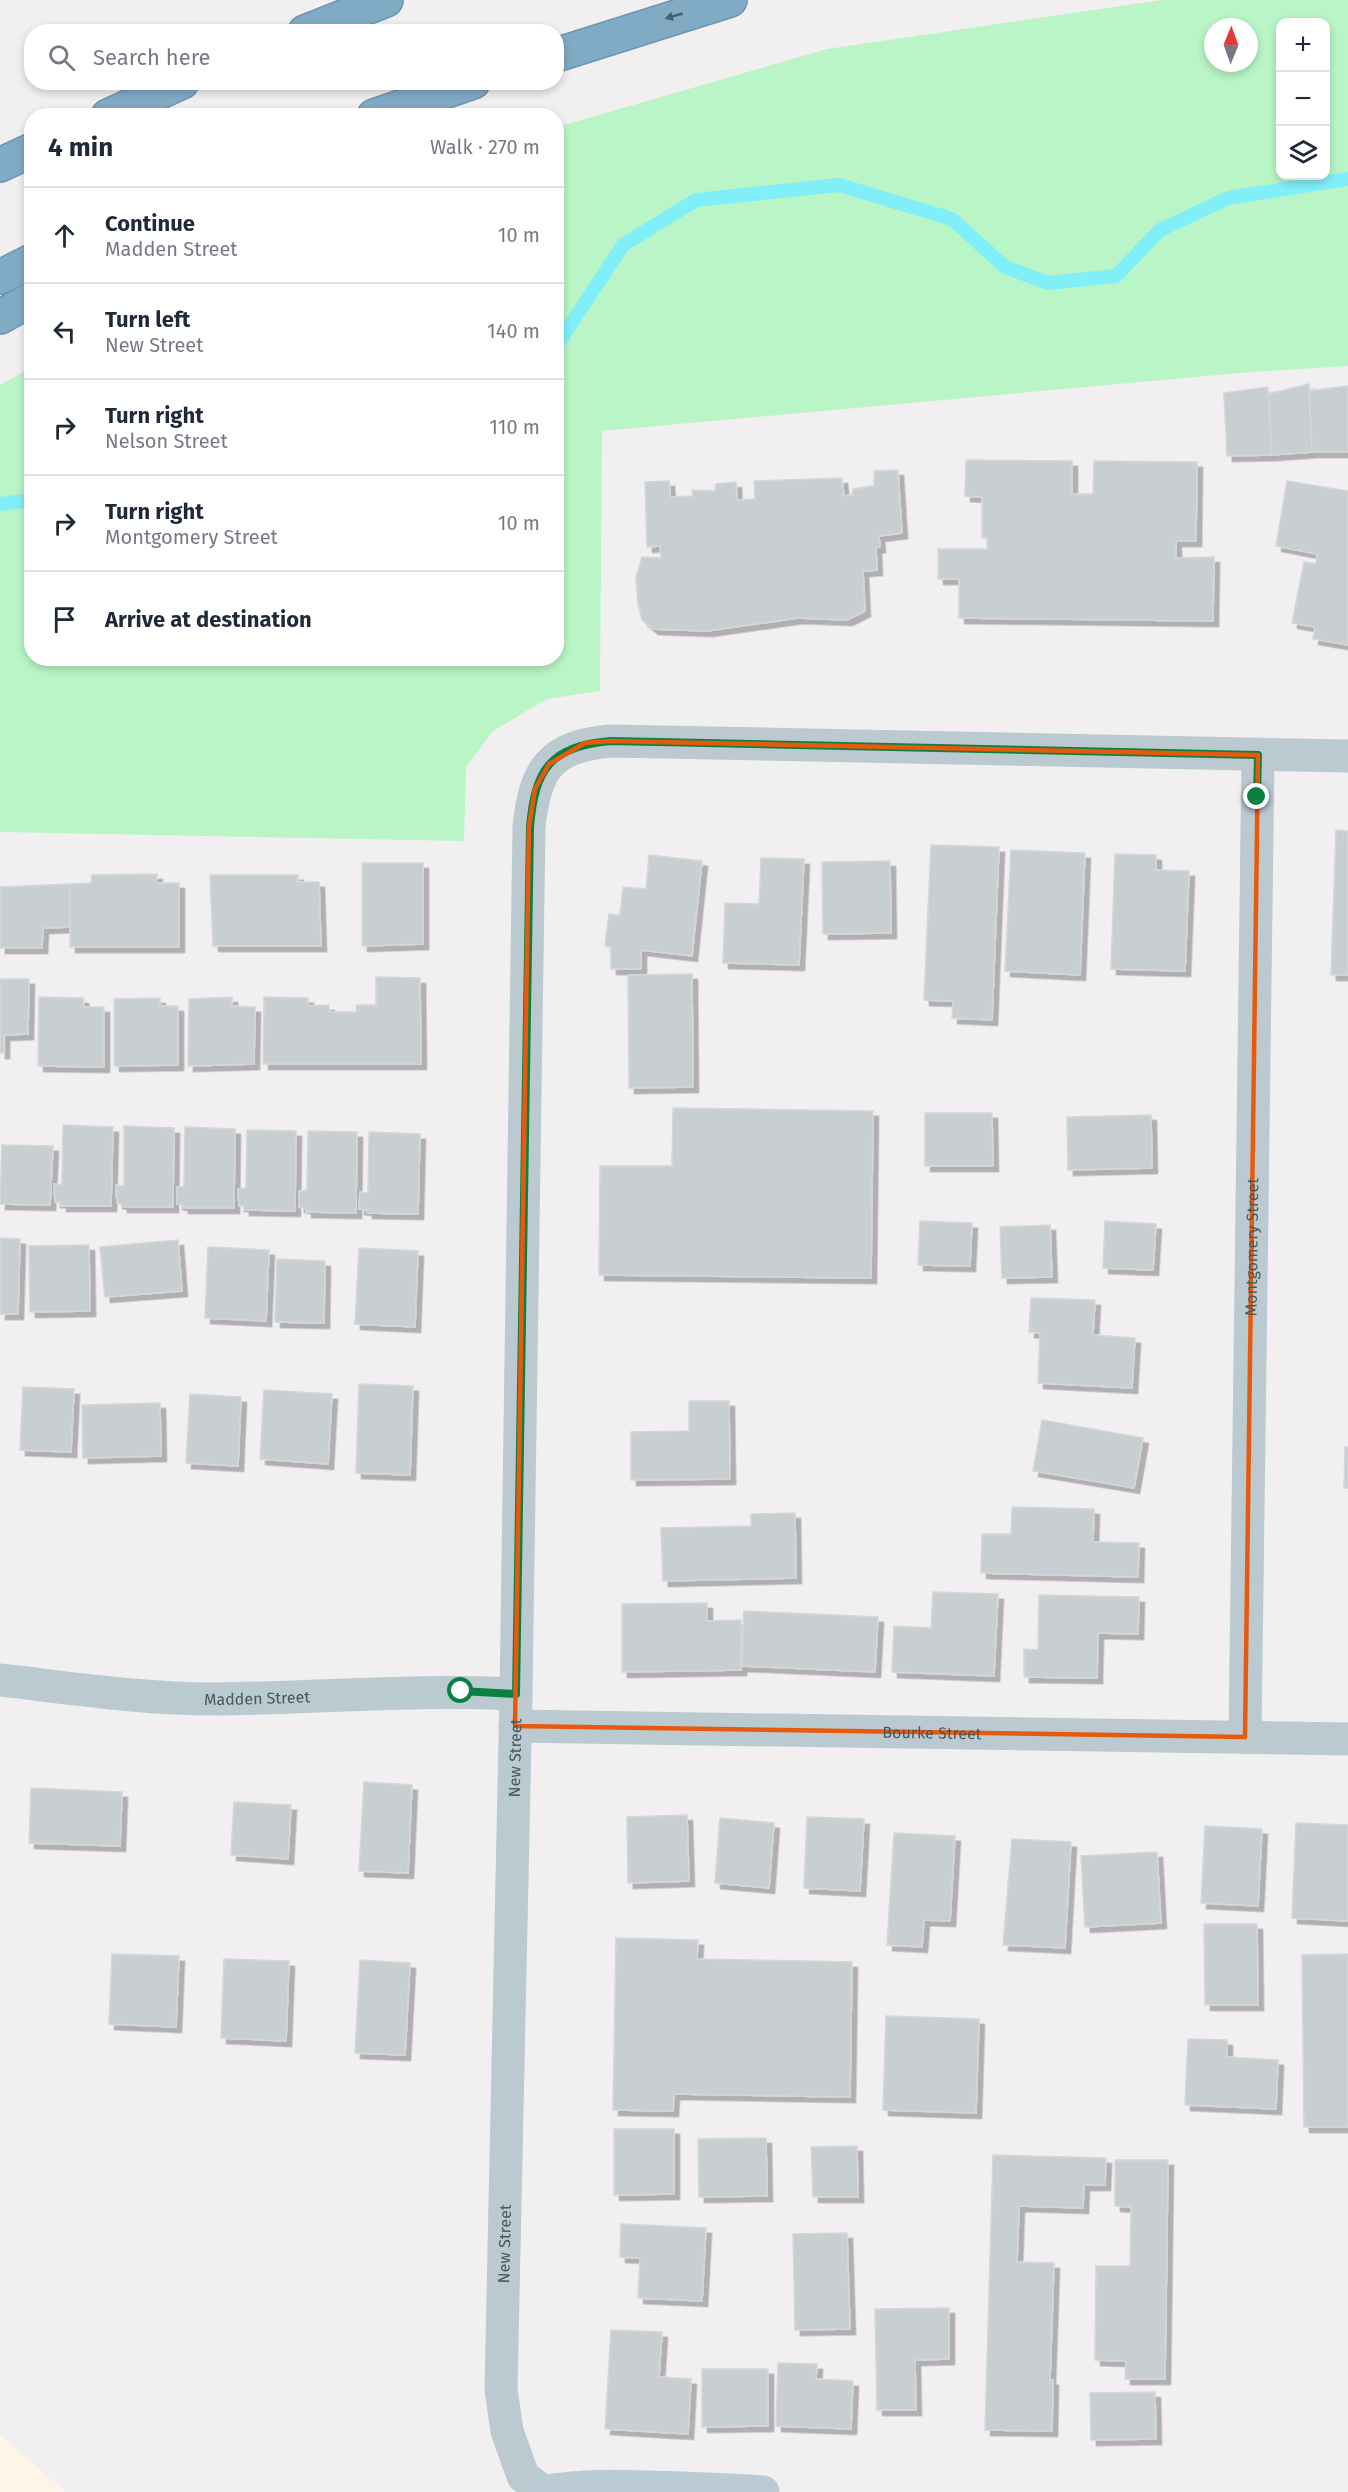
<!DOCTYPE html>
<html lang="en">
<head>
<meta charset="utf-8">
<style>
	:root { --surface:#fff; --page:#f2f2f3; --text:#1f2937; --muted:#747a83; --line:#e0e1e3 }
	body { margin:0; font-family:"Fira Sans",sans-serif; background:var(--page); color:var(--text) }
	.controls { position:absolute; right:18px; top:18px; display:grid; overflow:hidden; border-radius:12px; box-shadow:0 3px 9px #0003 }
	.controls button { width:54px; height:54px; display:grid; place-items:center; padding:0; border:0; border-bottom:2px solid var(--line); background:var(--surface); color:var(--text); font:30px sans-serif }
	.compass { position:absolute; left:1204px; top:18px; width:54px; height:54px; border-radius:50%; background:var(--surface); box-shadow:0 3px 9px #0003; rotate:1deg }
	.stop { position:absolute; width:18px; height:18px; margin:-14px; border:4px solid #0b8043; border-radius:50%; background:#fff }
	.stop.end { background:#0b8043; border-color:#fff; box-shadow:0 2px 6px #0008 }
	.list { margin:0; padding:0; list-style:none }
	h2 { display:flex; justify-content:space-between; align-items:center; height:78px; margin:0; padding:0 24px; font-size:26px }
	h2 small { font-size:20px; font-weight:400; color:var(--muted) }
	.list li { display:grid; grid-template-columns:39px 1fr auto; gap:18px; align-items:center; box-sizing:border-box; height:96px; padding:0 24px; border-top:2px solid var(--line) }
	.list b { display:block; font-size:22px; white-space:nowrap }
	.list p { margin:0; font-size:20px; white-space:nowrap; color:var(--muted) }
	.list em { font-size:20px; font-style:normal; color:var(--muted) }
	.icon { flex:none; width:33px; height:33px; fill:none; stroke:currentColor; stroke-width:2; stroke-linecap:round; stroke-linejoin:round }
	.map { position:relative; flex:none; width:1348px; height:2492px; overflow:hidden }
	.search { position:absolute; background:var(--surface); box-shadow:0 3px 9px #0003; left:24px; top:24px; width:540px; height:66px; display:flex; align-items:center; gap:15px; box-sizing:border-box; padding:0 21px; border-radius:24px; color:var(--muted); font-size:22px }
	.panel { position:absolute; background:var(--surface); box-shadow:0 3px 9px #0003; left:24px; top:108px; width:540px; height:558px; border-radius:24px }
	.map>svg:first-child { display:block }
	.commercial { fill:#fef4e7 }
	.green { fill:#b9f5c7; fill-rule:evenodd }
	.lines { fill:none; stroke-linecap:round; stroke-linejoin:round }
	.stream { stroke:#81eff7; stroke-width:14 }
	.building { fill:#c9ced3; stroke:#d3d7dc; stroke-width:1.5; filter:url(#shadow) }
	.highway-casing { stroke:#6c96b0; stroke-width:36 }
	.street { stroke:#bbcad0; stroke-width:33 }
	.secondary { stroke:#bbcbd6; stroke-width:33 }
	.highway { stroke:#81abc4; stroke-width:33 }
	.oneway { fill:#4b5f69 }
	.route { stroke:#0b8043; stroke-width:8 }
	.marked { fill:none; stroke:#e8590c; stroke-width:4.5; stroke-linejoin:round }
	.labels { text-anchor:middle; stroke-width:4.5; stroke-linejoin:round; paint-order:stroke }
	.street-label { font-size:16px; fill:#45575f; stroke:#fff }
</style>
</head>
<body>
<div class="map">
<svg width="1348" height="2492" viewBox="0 0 1348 2492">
	<defs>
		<filter id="shadow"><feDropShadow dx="5.5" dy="5.5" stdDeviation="0" flood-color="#0004"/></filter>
	</defs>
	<rect width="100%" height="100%" fill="#f2eff0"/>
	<path class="commercial" d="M0,2435L66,2492H0Z"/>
	<path class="green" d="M1162,0H1348V366L1251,372L602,431L600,691L547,699L493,731L466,767L464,841L0,832V385L31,368L32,658H556L557,127L827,49ZM1280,22H1326V176H1280ZM1213,27H1249V63H1213Z"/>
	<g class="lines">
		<path class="stream" d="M556,340L561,339L623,245L696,200L839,185L952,219L1005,267L1048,283L1116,276L1160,230L1228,198L1348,179
			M0,504L32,500"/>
	</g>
	<path class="building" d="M1309,384L1312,452L1272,455L1268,394Z
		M1348,386V452H1312L1309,391Z
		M1268,387L1272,455L1227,456L1224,393Z
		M966,460L1072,461V494H1093L1094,461L1197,462L1196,541H1176V558L1214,557L1213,621L959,618V579H938V549H987L988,538H982V497L965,496Z
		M898,470L902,533L879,536L880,547L876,548L877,570L863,571L865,611L847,620L798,618L707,631L653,629L642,620L638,605L636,577L642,557L661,558L660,546L647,547L645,482L669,481L670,497L693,496L692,490L715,491L716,484L736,482L737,500L755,499L754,481L842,478L844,496L852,495L853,489L874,486V471Z
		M1287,481L1348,491V645L1313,639L1315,627L1292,623L1304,562L1316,564L1317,554L1276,546Z
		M1336,830L1348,831V975H1331Z
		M931,845L999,847L992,1020L952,1018L953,1001L924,1000Z
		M1011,850L1085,853L1080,975L1005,971Z
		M1115,854L1156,855V870L1189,871L1185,971L1111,969Z
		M649,855L702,861L692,956L641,950V969H611V947L605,946L609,914L620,915L623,887L646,889Z
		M761,858L804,859L799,965L723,963L725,903L759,904Z
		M890,861L891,933L823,934L822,862Z
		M362,863H423V944L362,946Z
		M157,874L156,883H179V947H70V884L91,883L92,875Z
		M210,875H298V882H319L321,946H213Z
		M70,884V927L43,928L42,948H0V887Z
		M692,974L693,1087L629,1088L628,975Z
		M376,977L420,978L421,1064H263L264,997L308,998V1006L329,1005V1012H356L357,1005H376Z
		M0,979H29L28,1034L4,1035V1053H0Z
		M39,997L83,998L84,1007H104V1067L38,1066Z
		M232,997V1006L255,1007L254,1064L188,1066L189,999Z
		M160,998V1006H178V1065L114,1066V999Z
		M673,1108L873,1111L871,1278L599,1275L600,1166H672Z
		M925,1113H992L993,1166H925Z
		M1151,1115L1152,1168L1068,1170L1067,1117Z
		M63,1125L113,1127L111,1206H61V1202H55L54,1184L62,1185Z
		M124,1126L174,1128L173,1207H122V1204L117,1203L116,1185L124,1186Z
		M185,1127L235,1129L234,1208H183V1205L177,1204V1187H184Z
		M247,1130L296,1131L295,1211L244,1210V1206H239L238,1189L246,1188Z
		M308,1131L357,1132L356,1213L306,1212V1208L299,1207V1191L307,1190Z
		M369,1132L420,1134L418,1214L367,1213V1210L359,1209L360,1192L368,1193Z
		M2,1145L53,1146L50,1205L0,1204Z
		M920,1221L972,1223L970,1266L918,1265Z
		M1105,1221L1156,1224L1153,1270L1103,1268Z
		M1050,1225L1052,1277L1002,1278L1000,1227Z
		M0,1238L20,1239L18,1314H0Z
		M178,1240L182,1291L105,1297L100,1247Z
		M89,1245L90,1311L30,1312L29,1246Z
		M208,1247L269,1250L266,1321L205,1318Z
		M359,1248L418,1251L415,1327L355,1324Z
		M277,1259L325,1261L324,1323L275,1322Z
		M1031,1298L1095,1300L1093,1335L1135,1338L1132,1388L1038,1383L1040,1333L1029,1332Z
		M359,1384L413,1386L410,1475L356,1473Z
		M23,1387L74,1389L71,1452L20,1450Z
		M264,1390L332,1394L328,1464L260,1459Z
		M190,1394L241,1397L238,1466L186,1463Z
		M689,1401H729L730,1479L631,1480V1432L689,1431Z
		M160,1403L161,1456L83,1458L82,1405Z
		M1042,1420L1143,1438L1134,1488L1033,1471Z
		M1345,1447H1348V1488H1344Z
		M1012,1507L1094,1509L1093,1542L1139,1543L1138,1577L981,1573L982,1534H1011Z
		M795,1513L796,1578L663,1581L661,1528L751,1526V1514Z
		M933,1592L998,1594L994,1676L892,1672L894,1626L931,1628Z
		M1039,1595L1139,1597L1138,1634L1098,1633L1097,1678L1024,1677V1649L1038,1650Z
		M707,1603V1621L741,1620V1670L622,1672V1604Z
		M744,1611L878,1617L875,1672L742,1666Z
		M364,1782L412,1785L408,1873L359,1871Z
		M31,1788L122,1792L120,1846L29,1843Z
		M234,1802L291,1805L288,1859L231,1855Z
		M687,1815L689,1881L628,1883L627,1817Z
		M807,1817L864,1819L860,1891L804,1888Z
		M720,1818L774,1823L769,1888L715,1883Z
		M1296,1823L1348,1825V1921L1292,1918Z
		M1205,1826L1262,1829L1258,1906L1201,1903Z
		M894,1833L955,1836L950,1921L924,1920L922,1947L887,1945Z
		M1012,1839L1071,1842L1065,1948L1003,1945Z
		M1157,1852L1161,1923L1085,1927L1081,1856Z
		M1204,1924H1257L1258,2005H1205Z
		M616,1938L698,1940L697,1959L852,1962L850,2097L674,2094L673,2111L613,2110Z
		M112,1954L179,1956L176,2027L109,2024Z
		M1348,1954V2127H1304L1302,1955Z
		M224,1959L289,1961L286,2041L221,2038Z
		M360,1960L410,1963L405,2055L355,2053Z
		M886,2016L979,2019L976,2113L883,2110Z
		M1188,2039L1227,2040V2057L1278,2060L1276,2109L1185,2105Z
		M614,2129H674V2194L614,2195Z
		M766,2138L767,2196L699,2197L698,2139Z
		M857,2146L858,2197H813L811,2147Z
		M993,2155L1106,2158L1105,2185H1084L1083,2208L1019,2206L1017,2262L1054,2263L1050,2380H1053L1052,2431L985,2430Z
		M1115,2160H1168L1165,2379H1125L1126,2361L1095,2360L1096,2266H1130L1131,2207L1115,2206Z
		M621,2224L706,2228L702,2301L638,2298L640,2258L620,2257Z
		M847,2233L850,2329L795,2330L793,2234Z
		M949,2308V2359L915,2360L916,2410H877L875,2309Z
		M611,2330L662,2332L659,2377L691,2379L688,2434L605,2429Z
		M778,2363L817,2364L816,2379L853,2381L851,2429L776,2426Z
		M702,2369H768V2426L702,2427Z
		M1155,2392L1156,2439L1091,2440L1090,2393Z"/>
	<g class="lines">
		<g class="highway-casing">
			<path id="highway" d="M305,32L386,0
				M556,55L730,0
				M108,116L182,82
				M374,116L473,82
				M0,165L32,150
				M0,277L32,261
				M0,317L32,299"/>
		</g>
		<g class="street">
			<path id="s1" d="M0,1680C71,1688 143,1699 214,1699C315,1698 415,1689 516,1694"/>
			<path id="s2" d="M515,1726L1348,1739"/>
			<path id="s3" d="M1245,1737L1258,755"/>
			<path id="s4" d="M543,2492L523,2476L507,2431L501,2389L516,1694L529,827C535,769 550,746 611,741L1348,756"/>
		</g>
		<path class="secondary" d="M544,2492C578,2485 612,2486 647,2487C686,2488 724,2489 763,2492"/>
		<use href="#highway" class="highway"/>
	</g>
	<defs><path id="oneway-solid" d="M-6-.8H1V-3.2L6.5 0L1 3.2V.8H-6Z" transform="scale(1.5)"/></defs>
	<use class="oneway" href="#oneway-solid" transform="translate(674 16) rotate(164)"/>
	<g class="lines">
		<path class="route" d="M461,1691L516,1694L530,827C535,769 550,746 611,741L1258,755L1257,797"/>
	</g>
	<path class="marked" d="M611,741L1258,755L1245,1737L515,1726L529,827L535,789L549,764L585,743Z"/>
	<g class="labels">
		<g class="street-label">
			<text dy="6" stroke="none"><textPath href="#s3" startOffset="490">Montgomery Street</textPath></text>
			<text dy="6" stroke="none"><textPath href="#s1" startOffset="258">Madden Street</textPath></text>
			<text dy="6" stroke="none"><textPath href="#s2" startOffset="417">Bourke Street</textPath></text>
			<text dy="6" stroke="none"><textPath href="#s4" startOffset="747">New Street</textPath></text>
			<text dy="6" stroke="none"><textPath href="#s4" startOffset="261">New Street</textPath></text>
		</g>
	</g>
</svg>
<div class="controls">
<button>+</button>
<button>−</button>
<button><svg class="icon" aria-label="layers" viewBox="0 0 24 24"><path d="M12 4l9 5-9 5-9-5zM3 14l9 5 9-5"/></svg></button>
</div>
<svg class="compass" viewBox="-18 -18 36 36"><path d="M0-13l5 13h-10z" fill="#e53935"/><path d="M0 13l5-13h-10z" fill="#747a83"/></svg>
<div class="stop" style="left:461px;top:1691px"></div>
<div class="stop end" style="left:1257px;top:797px"></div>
<div class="search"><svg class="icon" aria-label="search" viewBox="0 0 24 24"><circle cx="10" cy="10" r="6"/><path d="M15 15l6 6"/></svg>Search here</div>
<section class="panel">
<h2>4 min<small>Walk · 270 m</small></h2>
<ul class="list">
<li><svg class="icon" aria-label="ahead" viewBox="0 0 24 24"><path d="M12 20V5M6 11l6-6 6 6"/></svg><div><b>Continue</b><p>Madden Street</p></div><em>10 m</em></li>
<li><svg class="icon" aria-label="left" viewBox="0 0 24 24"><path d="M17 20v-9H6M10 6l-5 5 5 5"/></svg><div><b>Turn left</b><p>New Street</p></div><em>140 m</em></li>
<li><svg class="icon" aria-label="right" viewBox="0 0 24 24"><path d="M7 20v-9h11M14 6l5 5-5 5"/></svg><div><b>Turn right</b><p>Nelson Street</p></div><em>110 m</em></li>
<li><svg class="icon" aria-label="right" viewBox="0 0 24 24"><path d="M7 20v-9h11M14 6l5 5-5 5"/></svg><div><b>Turn right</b><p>Montgomery Street</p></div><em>10 m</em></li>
<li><svg class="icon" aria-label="arrive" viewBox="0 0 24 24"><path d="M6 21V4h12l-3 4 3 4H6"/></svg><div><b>Arrive at destination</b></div></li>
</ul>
</section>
</div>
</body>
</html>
